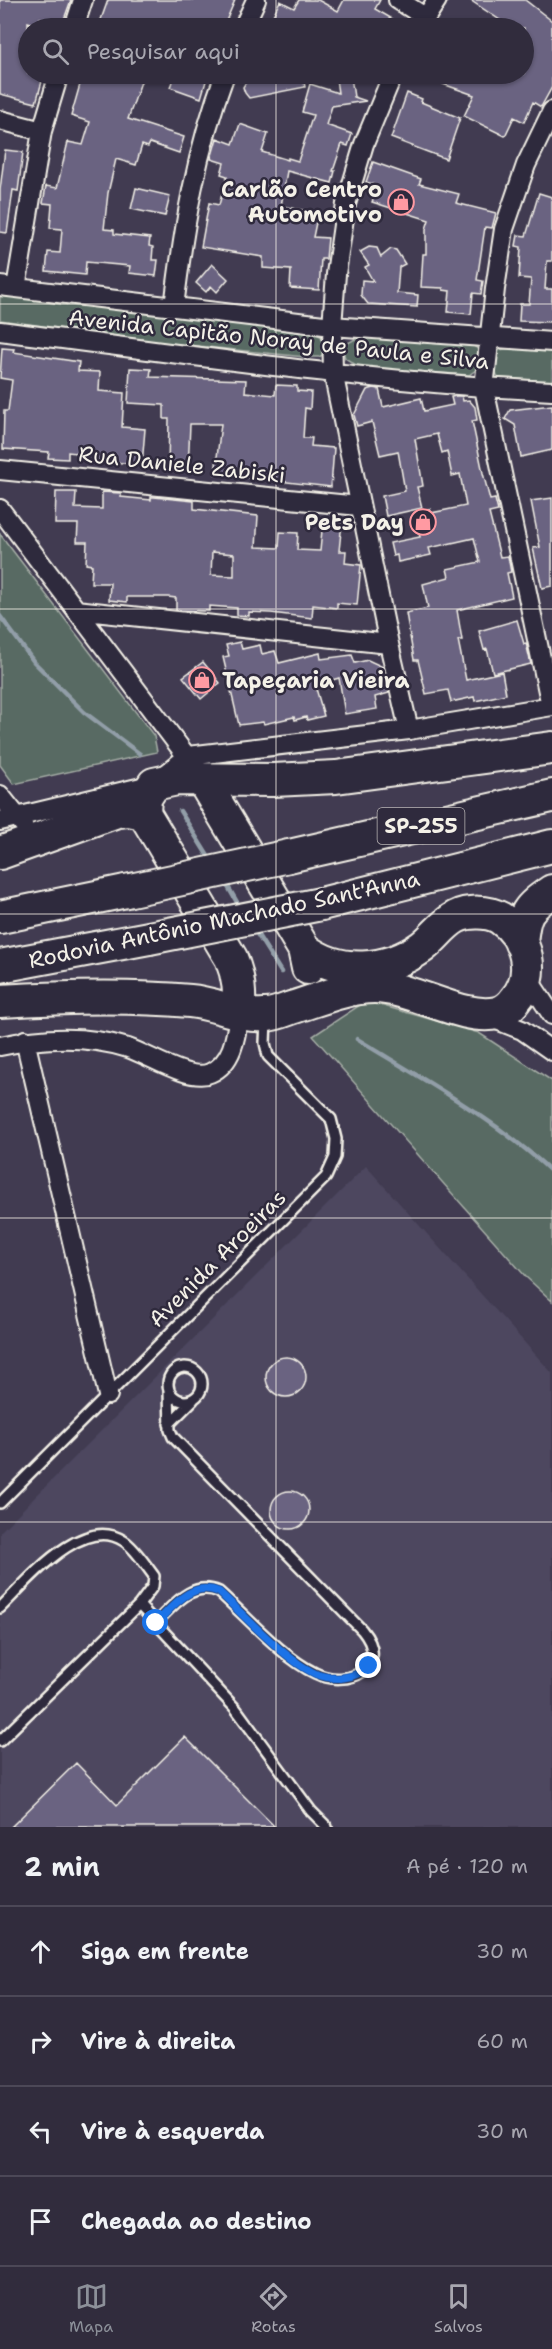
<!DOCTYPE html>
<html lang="pt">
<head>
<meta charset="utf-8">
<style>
	:root { --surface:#312c3d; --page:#393444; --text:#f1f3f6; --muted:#a8a7b0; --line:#4c4857; --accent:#8c9099 }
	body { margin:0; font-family:"Shantell Sans",sans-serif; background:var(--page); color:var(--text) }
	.stop { position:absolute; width:18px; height:18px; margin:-14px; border:4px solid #1a73e8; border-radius:50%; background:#fff }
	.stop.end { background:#1a73e8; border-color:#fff; box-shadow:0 2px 6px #0008 }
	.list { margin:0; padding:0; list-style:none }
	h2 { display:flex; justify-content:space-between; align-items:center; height:78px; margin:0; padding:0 24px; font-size:26px }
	h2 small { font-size:20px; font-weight:400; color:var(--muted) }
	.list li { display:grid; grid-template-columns:39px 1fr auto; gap:18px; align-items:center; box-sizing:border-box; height:90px; padding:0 24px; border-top:2px solid var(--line) }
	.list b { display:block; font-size:22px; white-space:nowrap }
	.list em { font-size:20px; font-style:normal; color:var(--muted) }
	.icon { flex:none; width:33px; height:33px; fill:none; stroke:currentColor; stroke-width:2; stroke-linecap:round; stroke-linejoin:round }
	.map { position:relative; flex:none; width:552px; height:1827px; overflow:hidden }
	.search { position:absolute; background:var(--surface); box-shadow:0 2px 4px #0004; left:18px; right:18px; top:18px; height:66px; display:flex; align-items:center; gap:15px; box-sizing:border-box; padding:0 21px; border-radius:33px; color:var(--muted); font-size:22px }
	.sheet { height:438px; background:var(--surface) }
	nav { display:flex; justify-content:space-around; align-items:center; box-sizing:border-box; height:84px; border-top:2px solid var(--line); background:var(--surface); font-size:16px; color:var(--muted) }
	nav a { display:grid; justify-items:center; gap:3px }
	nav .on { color:var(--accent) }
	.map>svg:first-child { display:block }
	.built { fill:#4d475f }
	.green { fill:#586b64; stroke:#a6aea6; stroke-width:1.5 }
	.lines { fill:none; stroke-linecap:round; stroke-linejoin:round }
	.stream { stroke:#929ea8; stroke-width:4.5 }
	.building { fill:#6a6381; stroke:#f4f1e8; stroke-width:1.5; fill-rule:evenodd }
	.lane-casing { stroke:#f4f1e8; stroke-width:14 }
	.street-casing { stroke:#f4f1e8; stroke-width:22 }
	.highway-casing { stroke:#f4f1e8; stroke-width:36 }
	.lane { stroke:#2f2a3d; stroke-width:9 }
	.street { stroke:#2f2a3d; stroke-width:18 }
	.highway { stroke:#2f2a3d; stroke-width:32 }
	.highway-bridge-casing { stroke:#f4f1e8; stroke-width:36; stroke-linecap:butt }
	.highway-bridge { stroke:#2f2a3d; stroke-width:32 }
	.route { stroke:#1a73e8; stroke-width:8 }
	.grid { fill:none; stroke:#f4f1e8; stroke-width:1.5; stroke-opacity:0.55 }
	.labels { text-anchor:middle; stroke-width:5; stroke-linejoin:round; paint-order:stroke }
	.shield { fill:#2f2a3d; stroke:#b9b5b5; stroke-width:1.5 }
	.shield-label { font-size:21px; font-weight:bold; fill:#f4f1e8 }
	.poi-label { font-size:22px; font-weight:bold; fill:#f4f1e8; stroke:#2f2a3d; text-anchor:end }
	.street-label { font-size:22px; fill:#f4f1e8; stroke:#2f2a3d }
</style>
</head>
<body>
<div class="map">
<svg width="552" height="1827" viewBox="0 0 552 1827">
	<rect width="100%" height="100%" fill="#413b51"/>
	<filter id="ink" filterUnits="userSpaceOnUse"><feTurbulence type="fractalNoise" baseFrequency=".0167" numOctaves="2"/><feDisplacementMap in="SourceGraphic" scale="12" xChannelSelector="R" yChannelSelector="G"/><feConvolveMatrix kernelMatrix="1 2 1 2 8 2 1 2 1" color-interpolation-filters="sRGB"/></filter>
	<g filter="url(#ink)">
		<path class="built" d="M366,1166L552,1373V1827H0V1532Z"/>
		<path class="green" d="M0,294L315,333L324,338V354L319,357H305L158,342L0,320Z
			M359,337L472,345L479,350L480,367L469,375L359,367L345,358L343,351L346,344Z
			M511,348L552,350V381L498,378C494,368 492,359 499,350Z
			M0,534L154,736L157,752L14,784L0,765Z
			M366,1001L479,1033L552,1081V1301L526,1277L313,1036Z"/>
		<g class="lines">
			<path class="stream" d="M0,616L34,662L84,712L140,754
				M180,811L211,861
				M224,880L241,909
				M254,929L281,972
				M357,1039C424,1080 495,1119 552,1172"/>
		</g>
		<path class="building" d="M0,0H71L62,25L40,18L38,25L28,22V74H44L36,103L0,94Z
			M108,0H235L223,28H98Z
			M299,0H318L338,11L344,0H380L375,9L408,28H341L323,18L318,28H267L280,1L294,8Z
			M470,0H525L552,21V87L541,107L533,102L524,122L514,117L505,136L464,116L474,95L443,84L448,74H524V59L534,43L524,36V28H512Z
			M83,74H136L143,76L128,119L184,137L179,153L150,143L148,147L142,145L136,165L116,159L108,193L104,229L114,230V234L150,238L149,246L153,247L152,260H158L156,276L129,273L130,266L86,262L85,275L46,271L48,252L60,253L62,229L50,228L52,204L43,203L46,186L57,188L68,142L83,145L90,122L71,116Z
			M175,74H186L206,81L201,98L170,87Z
			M351,77L354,97L366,101L332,106L326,125L352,134L348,146L342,144L333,171H335L332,183L287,171L281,206L318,213L313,237L328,238L326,259H321L319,290L290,288L291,270L263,268V257L201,247L209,203L219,205L227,176L221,174L224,163L211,159L217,138L233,144L240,124L268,134L262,152L288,160V158L298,161L313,115L302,112L310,84L338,93L336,79Z
			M252,79L304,82L305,87L249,98L245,93L243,87L246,82Z
			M407,93L422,99L421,102L460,118L446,159L391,138Z
			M5,150L23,152L18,191L13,190L7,233L0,232V190Z
			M373,162L421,179L419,184L459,194L456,203L496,213L492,228L485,227L477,280L483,281L481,294L473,293L471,314L448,312L450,291L443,290V288L421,287L423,254H426V229L429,220L372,202L378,186L366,182Z
			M136,188L170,196L165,216L131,209Z
			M539,193L552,197V261H547L545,289H552V322L519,321L520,304H529L531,279L519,278L521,247L516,246L518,235L526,236Z
			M369,247L377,248L381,257L391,249L396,250L405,264L399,267L397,293L418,295L417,307L368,304L361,295L362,280L373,281L365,267L369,265L360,252Z
			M212,264L228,279L217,292L211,286L206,292L196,283Z
			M2,348L14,349L13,352L79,362L78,371L100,372L99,391L124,393L122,427L145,429L142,465L95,460V455L68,452V459L48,458L49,452L3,449L4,411H8L12,380L0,378Z
			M130,368L151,369L150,377L246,380L245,392L275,395L276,385L297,386V391L311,392L310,409L305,408L303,438H312L311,446L334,448L331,487L215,474L221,424H190L188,470L168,469L169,419H164V405L128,403Z
			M374,388L379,389L383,407L421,398L424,411L453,405L451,397L456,396H462L463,401L469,400L475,407L477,420L472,421L483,473L490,500L495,499L498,511L489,513L500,557L508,556L511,572L507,573L512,597L457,610L462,640H458L466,680L502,672L506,694L475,701L474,697L451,702L448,690L426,694L418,660H414L406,613L428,608L423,584L449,577L447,569L480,562L474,538L429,548L431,555L398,562L397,555L393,556L390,543L420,537L415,513L430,509L431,513L466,506L460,474L452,476L447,451L442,453L437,434L415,439L423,486L417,487L422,508L386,516L382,496L405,491L398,451L380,455L372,422L357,426L354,415L367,390Z
			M552,405V450L521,457L515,425L505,419L510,410Z
			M56,492H76L75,508L102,509V492L121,493V497L151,500V497H154L194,501V509L258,516L256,547L279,548L280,532L298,533L297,550L320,551L323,520L342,522L339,551H346L345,563L361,565L357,605L337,603V608L313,605L312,618L271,613L249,612V616L237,615V608L209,606V611L176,610V598L168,597H127V602L109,600L110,583H91L92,565L86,564L87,542H77L78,524H55ZM212,552L234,554V576L211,575Z
			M552,498V586L542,588L533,548L540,547L531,501Z
			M517,620L524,644L526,643L531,664L493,673L487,649L484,650L479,631Z
			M240,642L242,649L260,645L262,654L275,651L279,663L320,653L321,659L352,655L355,663L368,660L383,667L389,693L375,697L377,709L345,714L339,678L315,685L324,716L307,720L306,717L295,720L294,717L264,724L263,722L239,725L223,657L229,656L226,645Z
			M203,662L220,683L201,699L183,677Z
			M266 1377a20 20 0 1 1 40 0a20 20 0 1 1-40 0Z
			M271 1510a19 19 0 1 1 38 0a19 19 0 1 1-38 0Z
			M185,1737L275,1827H11L76,1763L117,1805Z"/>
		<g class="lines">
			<g class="lane-casing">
				<path id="lane" d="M168 1384a17 17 0 1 1 34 0a17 17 0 1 1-34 0Z
					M169,1424L193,1400
					M0,1503L326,1177L335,1157L336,1139L331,1119L268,1056L265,1043L266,1019
					M139,1605L236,1709L311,1811L327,1827
					M0,1608C27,1582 82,1513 124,1541C136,1549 146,1566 154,1576L153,1586L139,1605L0,1741
					M156,1622C174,1605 192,1580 219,1592C247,1617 282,1657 315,1673C347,1689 393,1668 362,1630L173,1437L170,1430L169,1390"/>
			</g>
			<g class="street-casing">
				<path id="street" d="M398,0L425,17
					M74,28L83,0
					M243,28L256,0
					M419,28L437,0
					M393,74L364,144L346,204L336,274L332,326L333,372L389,644L409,730
					M0,120L42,131
					M0,286L332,326L552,342
					M16,288L42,131L59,74
					M174,307C184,225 196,151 225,74
					M0,331C183,354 367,382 552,391
					M0,470L359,506
					M0,509L194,766
					M76,610L389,644
					M551,706L484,388L495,289L504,229L526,165L552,111
					M0,795L23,824
					M0,821L154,784L188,756L409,730L552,706
					M528,979L552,1015
					M489,1017L522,1030L552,1051
					M25,1040L108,1395
					M0,1046C42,1037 87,1035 128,1048C149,1055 190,1082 210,1073C233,1063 236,1036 239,1014"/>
			</g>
			<g class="highway-casing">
				<path id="highway" d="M202,779L304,949L308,968
					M0,853L117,811L129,810L144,813
					M289,856L552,796
					M321,904L552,846
					M0,917L126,891
					M521,943C524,912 526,909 552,891
					M0,966L149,938
					M0,1001C63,997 127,995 190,1001C216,1003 238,1017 265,1015C274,1015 283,1011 291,1008C317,1000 347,987 374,987C413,987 462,1021 497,1013C505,1011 511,1006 515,1000C537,975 527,936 500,918C488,911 468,911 456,917C443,924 434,938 422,947C387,972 339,976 304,949
					M239,1014C240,993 239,977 231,958L144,813L145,798L154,784L177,779L273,780L336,777L552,748"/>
			</g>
			<use href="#lane" class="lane"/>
			<use href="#street" class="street"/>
			<use href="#highway" class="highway"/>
			<g class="highway-bridge-casing">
				<path id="highway-bridge" d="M126,891L289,856
					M149,938L321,904"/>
			</g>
			<use href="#highway-bridge" class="highway-bridge"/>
		</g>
	</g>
	<g class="lines" filter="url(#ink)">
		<path class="route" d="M156,1623C174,1605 192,1580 219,1592C244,1615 286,1661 316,1674C334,1681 355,1679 369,1666"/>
	</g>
	<path class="grid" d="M276,0V28M276,74V1827M0,304H552M0,609H552M0,914H552M0,1218H552M0,1522H552"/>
	<defs>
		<g id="shop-ring" transform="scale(1.35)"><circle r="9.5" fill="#2f2a3d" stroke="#ff9aa2" stroke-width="1.5"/><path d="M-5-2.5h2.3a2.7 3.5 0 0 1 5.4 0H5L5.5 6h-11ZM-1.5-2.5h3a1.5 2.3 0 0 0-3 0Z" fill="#ff9aa2"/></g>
	</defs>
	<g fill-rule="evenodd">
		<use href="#shop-ring" x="401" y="202"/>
		<use href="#shop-ring" x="423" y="522"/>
		<use href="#shop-ring" x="202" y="680"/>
	</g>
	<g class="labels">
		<rect class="shield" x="377.5" y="808" width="87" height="36" rx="4.5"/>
		<g class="shield-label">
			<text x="421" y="833">SP-255</text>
		</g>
		<g class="poi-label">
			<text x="382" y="197">Carlão Centro<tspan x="382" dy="25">Automotivo</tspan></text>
			<text x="404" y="530">Pets Day</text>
			<text x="222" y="688" text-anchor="start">Tapeçaria Vieira</text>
		</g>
		<g class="street-label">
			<text transform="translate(279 339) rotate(6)" y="8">Avenida Capitão Noray de Paula e Silva</text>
			<text transform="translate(182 464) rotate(6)" y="8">Rua Daniele Zabiski</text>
			<text transform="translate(224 919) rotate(-12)" y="8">Rodovia Antônio Machado Sant'Anna</text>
			<text transform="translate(217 1258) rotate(-45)" y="8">Avenida Aroeiras</text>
		</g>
	</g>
</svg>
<div class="stop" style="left:156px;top:1623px"></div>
<div class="stop end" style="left:369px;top:1666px"></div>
<div class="search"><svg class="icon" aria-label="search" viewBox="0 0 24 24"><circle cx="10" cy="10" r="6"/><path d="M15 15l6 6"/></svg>Pesquisar aqui</div>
</div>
<section class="sheet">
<h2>2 min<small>A pé · 120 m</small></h2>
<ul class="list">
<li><svg class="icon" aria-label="ahead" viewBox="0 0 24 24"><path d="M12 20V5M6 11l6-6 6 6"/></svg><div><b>Siga em frente</b></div><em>30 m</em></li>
<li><svg class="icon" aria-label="right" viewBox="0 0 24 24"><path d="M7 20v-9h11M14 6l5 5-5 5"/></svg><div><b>Vire à direita</b></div><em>60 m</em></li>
<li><svg class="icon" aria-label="left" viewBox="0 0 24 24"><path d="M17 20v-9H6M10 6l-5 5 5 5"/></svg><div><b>Vire à esquerda</b></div><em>30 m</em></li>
<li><svg class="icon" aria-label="arrive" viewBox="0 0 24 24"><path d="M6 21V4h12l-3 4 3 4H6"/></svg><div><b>Chegada ao destino</b></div></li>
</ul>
</section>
<nav>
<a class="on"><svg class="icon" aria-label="map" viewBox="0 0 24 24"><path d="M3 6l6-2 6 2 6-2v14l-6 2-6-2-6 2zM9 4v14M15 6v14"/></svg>Mapa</a>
<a><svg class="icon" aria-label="directions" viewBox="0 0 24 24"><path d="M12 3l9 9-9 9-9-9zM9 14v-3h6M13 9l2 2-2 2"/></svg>Rotas</a>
<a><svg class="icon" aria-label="saved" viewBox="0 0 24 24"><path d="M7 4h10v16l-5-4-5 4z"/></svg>Salvos</a>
</nav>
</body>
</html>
